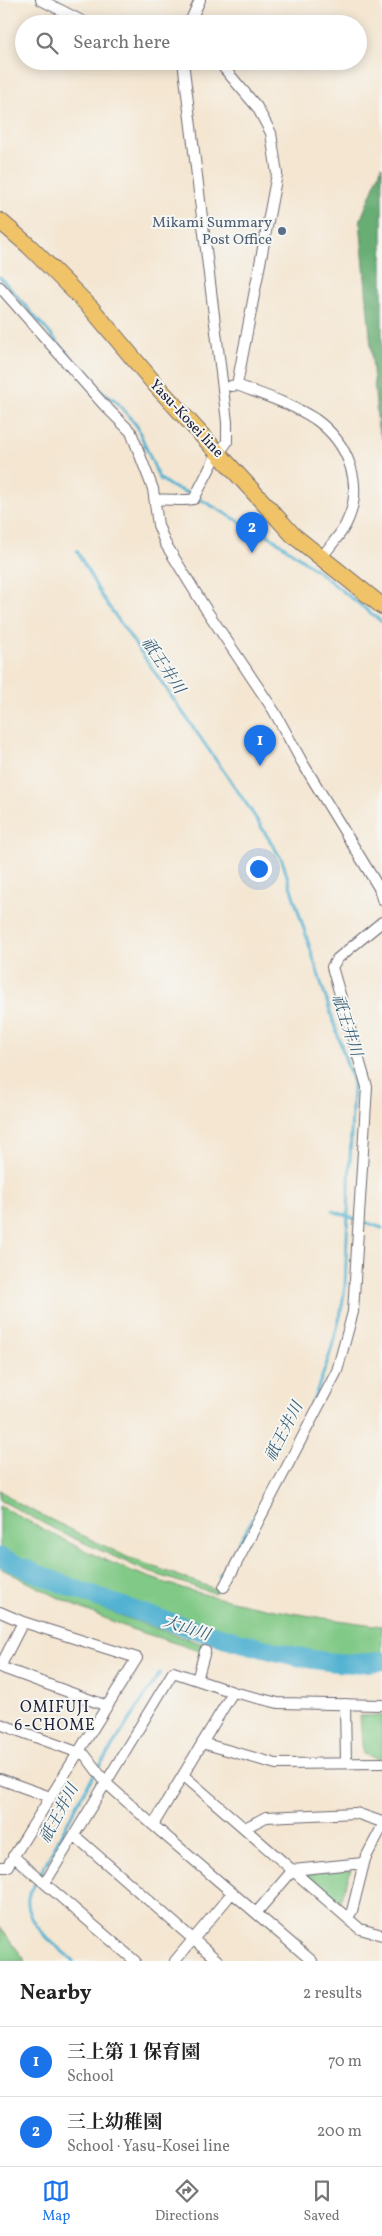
<!DOCTYPE html>
<html lang="en">
<head>
<meta charset="utf-8">
<style>
	:root { --surface:#fff; --page:#f6f6f6; --text:#222; --muted:#767676; --line:#e0e0e0; --accent:#1a73e8 }
	body { margin:0; font-family:Vollkorn,"Noto Serif JP",serif; background:var(--page); color:var(--text) }
	.you { position:absolute; left:258px; top:868px; width:18px; height:18px; margin:-12px; border:4px solid #fff; border-radius:50%; background:#1a73e8; box-shadow:0 0 0 8px #1a73e833 }
	.badge { display:grid; place-items:center; width:32px; height:32px; border-radius:50%; background:var(--accent); color:#fff; font-size:16px; font-weight:700 }
	.pin { position:absolute; translate:-50% -41px; filter:drop-shadow(0 1px 2px #0008) }
	.pin::after { content:''; position:absolute; top:26px; width:18px; height:15px; background:inherit; clip-path:polygon(0 0,100% 0,50% 100%) }
	.list { margin:0; padding:0; list-style:none }
	h2 { display:flex; justify-content:space-between; align-items:center; height:65px; margin:0; padding:0 20px; font-size:21px }
	h2 small { font-size:16px; font-weight:400; color:var(--muted) }
	.list li { display:grid; grid-template-columns:32px 1fr auto; gap:15px; align-items:center; box-sizing:border-box; height:70px; padding:0 20px; border-top:1px solid var(--line) }
	.list b { display:block; font-size:19px; white-space:nowrap }
	.list p { margin:0; font-size:16px; white-space:nowrap; color:var(--muted) }
	.list em { font-size:16px; font-style:normal; color:var(--muted) }
	.icon { flex:none; width:28px; height:28px; fill:none; stroke:currentColor; stroke-width:2; stroke-linecap:round; stroke-linejoin:round }
	.map { position:relative; flex:none; width:382px; height:1961px; overflow:hidden }
	.search { position:absolute; background:var(--surface); box-shadow:0 2px 12px #0003; left:15px; right:15px; top:15px; height:55px; display:flex; align-items:center; gap:12px; box-sizing:border-box; padding:0 18px; border-radius:28px; color:var(--muted); font-size:19px }
	.sheet { height:205px; background:var(--surface) }
	nav { display:flex; justify-content:space-around; align-items:center; box-sizing:border-box; height:70px; border-top:1px solid var(--line); background:var(--surface); font-size:14px; color:var(--muted) }
	nav a { display:grid; justify-items:center; gap:2px }
	nav .on { color:var(--accent) }
	.map>svg:first-child { display:block }
	.green { fill:#81c986; stroke:#527660 }
	.forest { fill:#68ad73; stroke:#456857 }
	.lines { fill:none; stroke-linecap:round; stroke-linejoin:round }
	.stream { stroke:#53b2d1; stroke-width:3 }
	.river { stroke:#53b2d1; stroke-width:19 }
	.minor-casing { stroke:#6c6770; stroke-width:12 }
	.primary-casing { stroke:#6c6770; stroke-width:18 }
	.minor { stroke:#fff; stroke-width:10 }
	.primary { stroke:#f0c369; stroke-width:16 }
	.service-dot { fill:#5c6f8a; stroke:#f6f6f2; stroke-width:2 }
	.labels { text-anchor:middle; stroke-width:4; stroke-linejoin:round; paint-order:stroke }
	.service-label { font-size:15px; fill:#4e5e75; stroke:#f6f6f2; text-anchor:end }
	.street-label { font-size:15px; fill:#22223b; stroke:#f6f6f2 }
	.water-label { font-size:16px; font-style:italic; fill:#365c77; stroke:#f6f6f2 }
	.neighbourhood-label { font-size:16px; letter-spacing:1px; fill:#22223b; stroke:#f6f6f2 }
</style>
</head>
<body>
<div class="map">
<svg width="382" height="1961" viewBox="0 0 382 1961">
	<rect width="100%" height="100%" fill="#f6f6f2"/>
	<filter id="ink" filterUnits="userSpaceOnUse"><feTurbulence type="fractalNoise" baseFrequency=".02" numOctaves="2"/><feDisplacementMap in="SourceGraphic" scale="10" xChannelSelector="R" yChannelSelector="G"/><feConvolveMatrix kernelMatrix="1 2 1 2 8 2 1 2 1" color-interpolation-filters="sRGB"/></filter>
	<filter id="wash" filterUnits="userSpaceOnUse"><feTurbulence type="fractalNoise" baseFrequency=".0096" numOctaves="4" result="noise"/><feDisplacementMap in="SourceGraphic" scale="20" xChannelSelector="R" yChannelSelector="G"/><feGaussianBlur stdDeviation="1.12" result="paint"/><feColorMatrix in="noise" values="0 0 0 0 0 0 0 0 0 0 0 0 0 0 0 0 0 1.4 0 .05"/><feComposite in="paint" operator="in"/></filter>
	<g filter="url(#wash)">
		<rect width="100%" height="100%" fill="#f4e6d1"/>
		<path class="green" d="M0,1490L19,1504L127,1557L218,1590L214,1593L146,1571L60,1532L0,1500Z
			M0,1506C49,1532 98,1560 151,1578C225,1604 304,1616 382,1626V1667C335,1660 286,1657 239,1646C155,1627 77,1592 0,1553Z
			M0,1562C64,1597 134,1621 203,1644L200,1651L131,1629L73,1605L0,1568Z
			M382,1715V1760L363,1754L360,1716Z
			M351,1870L339,1905L303,1875L309,1872Z
			M0,1927L25,1960V1961H0Z"/>
		<path class="forest" d="M382,166V439L378,428L360,221Z"/>
		<g class="lines">
			<path class="stream" d="M0,277L99,389L116,401L137,426L159,478L172,487L191,494L244,524L261,530L303,560L382,622
				M77,551L101,595L250,809L282,860L353,1083L345,1287C332,1388 271,1489 219,1576
				M333,1211L382,1228
				M375,1662L382,1655
				M73,1961C55,1944 25,1925 28,1897L88,1784L160,1673"/>
			<path class="river" d="M0,1557C71,1590 146,1616 221,1637C270,1650 331,1670 382,1661"/>
		</g>
	</g>
	<g filter="url(#ink)">
		<g class="lines">
			<g class="minor-casing">
				<path id="minor" d="M41,0L88,24
					M189,24L200,0
					M218,61L257,107L271,133L277,174L237,385
					M0,287L104,405L131,432L153,489L158,525L165,543L207,611L274,711L302,762L379,888L382,899
					M231,386L237,385C263,395 292,404 315,419C349,443 365,486 346,524C340,536 329,547 321,558
					M155,500C168,498 181,502 194,499L214,460L227,442V422L183,61
					M224,1587L337,1371L353,1312L367,1087L332,967L337,959L382,922
					M0,1612L23,1622L137,1658L7,1867H0
					M0,1667L107,1706
					M0,1667L23,1622
					M197,1680L205,1651
					M345,1704L346,1762
					M0,1724L85,1755L106,1783L153,1825L312,1961
					M202,1743L276,1764L382,1763
					M183,1775L360,1929L382,1935
					M0,1779L50,1797
					M153,1825L233,1692
					M245,1828L266,1817L356,1813L382,1822
					M74,1835L218,1961
					M13,1856L135,1961
					M45,1883L173,1672L233,1692L278,1703L382,1705
					M256,1913L293,1870L363,1863
					M348,1917L352,1911L365,1859L382,1827
					M175,1961L232,1893"/>
			</g>
			<g class="primary-casing">
				<path id="primary" d="M0,221L29,246L91,308L154,383L293,535L382,606"/>
			</g>
			<use href="#minor" class="minor"/>
			<use href="#primary" class="primary"/>
		</g>
	</g>
	<circle class="service-dot" cx="282" cy="231" r="5"/>
	<g class="labels">
		<g class="service-label">
			<text x="272" y="227">Mikami Summary<tspan x="272" dy="17">Post Office</tspan></text>
		</g>
		<g class="street-label">
			<text transform="translate(187 418) rotate(47)" y="5">Yasu-Kosei line</text>
		</g>
		<g class="water-label">
			<text transform="translate(164 665) rotate(56)" y="6">祇王井川</text>
			<text transform="translate(348 1025) rotate(72)" y="6">祇王井川</text>
			<text transform="translate(283 1431) rotate(-63)" y="6">祇王井川</text>
			<text transform="translate(187 1627) rotate(18)" y="6">大山川</text>
			<text transform="translate(58 1813) rotate(-62)" y="6">祇王井川</text>
		</g>
		<g class="neighbourhood-label">
			<text x="55" y="1712">OMIFUJI<tspan x="55" dy="18">6-CHOME</tspan></text>
		</g>
	</g>
</svg>
<div class="you"></div>
<div class="pin badge" style="left:260px;top:766px">1</div>
<div class="pin badge" style="left:252px;top:553px">2</div>
<div class="search"><svg class="icon" aria-label="search" viewBox="0 0 24 24"><circle cx="10" cy="10" r="6"/><path d="M15 15l6 6"/></svg>Search here</div>
</div>
<section class="sheet">
<h2>Nearby<small>2 results</small></h2>
<ul class="list">
<li><span class="badge">1</span><div><b>三上第１保育園</b><p>School</p></div><em>70 m</em></li>
<li><span class="badge">2</span><div><b>三上幼稚園</b><p>School · Yasu-Kosei line</p></div><em>200 m</em></li>
</ul>
</section>
<nav>
<a class="on"><svg class="icon" aria-label="map" viewBox="0 0 24 24"><path d="M3 6l6-2 6 2 6-2v14l-6 2-6-2-6 2zM9 4v14M15 6v14"/></svg>Map</a>
<a><svg class="icon" aria-label="directions" viewBox="0 0 24 24"><path d="M12 3l9 9-9 9-9-9zM9 14v-3h6M13 9l2 2-2 2"/></svg>Directions</a>
<a><svg class="icon" aria-label="saved" viewBox="0 0 24 24"><path d="M7 4h10v16l-5-4-5 4z"/></svg>Saved</a>
</nav>
</body>
</html>
